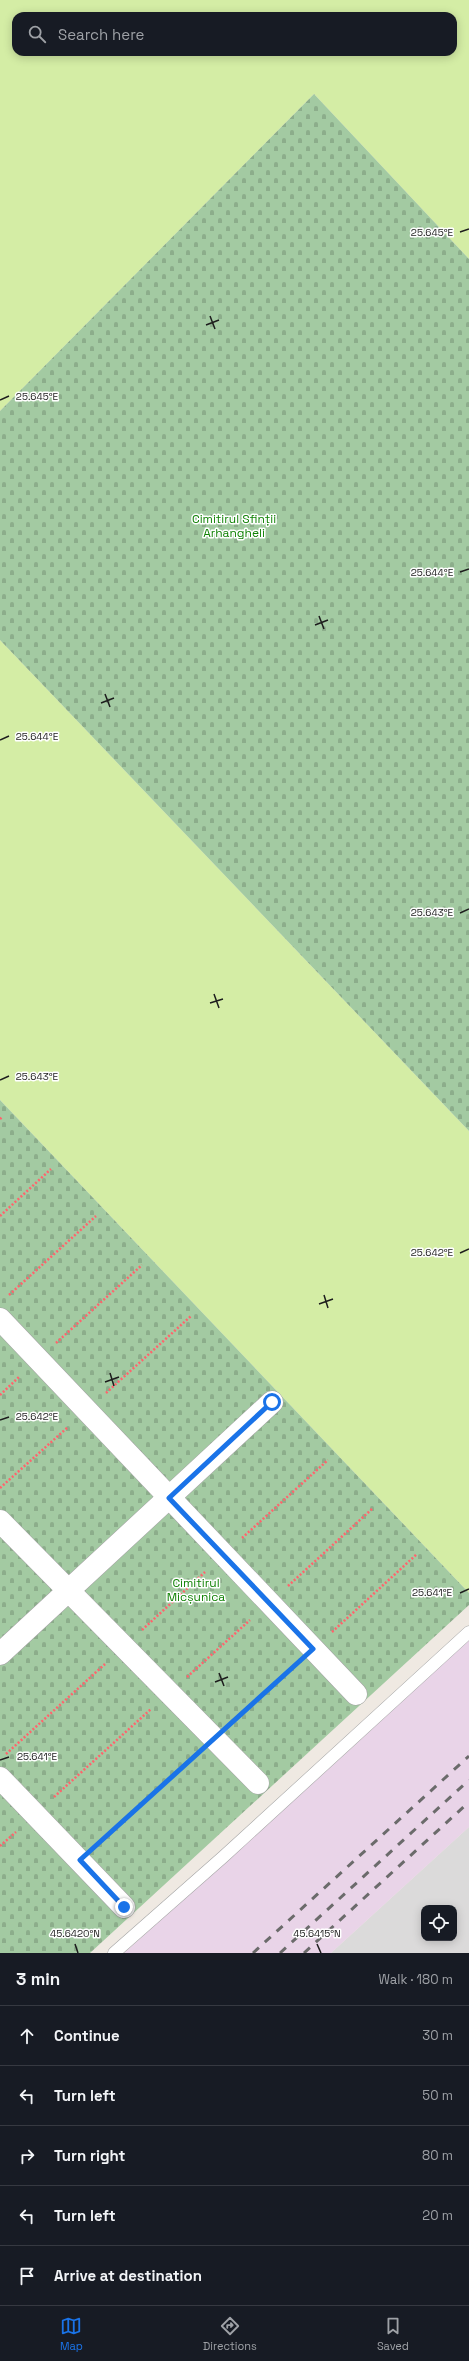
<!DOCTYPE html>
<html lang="en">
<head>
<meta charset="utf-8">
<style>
	:root { --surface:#171b24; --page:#242831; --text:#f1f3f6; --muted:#9ea1a6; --line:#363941; --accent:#1a73e8 }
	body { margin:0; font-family:"Space Grotesk",sans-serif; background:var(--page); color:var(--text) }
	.controls { position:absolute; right:12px; bottom:12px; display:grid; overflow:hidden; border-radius:8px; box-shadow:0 2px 10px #0003 }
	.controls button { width:36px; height:36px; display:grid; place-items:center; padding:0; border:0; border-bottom:1px solid var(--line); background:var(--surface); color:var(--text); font:20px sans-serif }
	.stop { position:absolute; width:12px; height:12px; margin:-9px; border:3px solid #1a73e8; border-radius:50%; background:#fff }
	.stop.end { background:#1a73e8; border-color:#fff; box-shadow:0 1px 4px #0008 }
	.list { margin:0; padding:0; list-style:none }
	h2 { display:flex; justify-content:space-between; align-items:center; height:52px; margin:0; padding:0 16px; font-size:17px }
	h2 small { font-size:13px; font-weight:400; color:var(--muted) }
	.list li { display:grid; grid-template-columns:26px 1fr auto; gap:12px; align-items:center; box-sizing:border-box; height:60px; padding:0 16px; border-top:1px solid var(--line) }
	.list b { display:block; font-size:15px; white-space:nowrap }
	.list em { font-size:13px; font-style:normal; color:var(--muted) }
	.icon { flex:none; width:22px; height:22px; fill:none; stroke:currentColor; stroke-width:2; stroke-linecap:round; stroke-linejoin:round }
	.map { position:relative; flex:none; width:469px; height:1953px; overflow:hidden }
	.search { position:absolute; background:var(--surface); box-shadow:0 2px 10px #0003; left:12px; right:12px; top:12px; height:44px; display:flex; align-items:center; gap:10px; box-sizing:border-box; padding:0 14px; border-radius:12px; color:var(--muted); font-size:15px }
	.sheet { height:352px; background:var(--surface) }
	nav { display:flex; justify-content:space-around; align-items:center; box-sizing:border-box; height:56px; border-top:1px solid var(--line); background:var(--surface); font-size:11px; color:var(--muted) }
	nav a { display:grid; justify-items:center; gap:2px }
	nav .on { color:var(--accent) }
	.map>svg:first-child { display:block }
	.residential { fill:#dbdada; fill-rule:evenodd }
	.railway { fill:#e9d4e8 }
	.grass { fill:#d4eda5; fill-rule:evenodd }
	.cemetery { fill:url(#cemetery-stones) }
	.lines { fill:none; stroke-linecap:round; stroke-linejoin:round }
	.lane-casing { stroke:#a4a4a4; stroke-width:13 }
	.street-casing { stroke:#a4a4a4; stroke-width:23 }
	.path { stroke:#ff646d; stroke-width:2.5; stroke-dasharray:2 2; stroke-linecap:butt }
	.lane { stroke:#fff; stroke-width:12 }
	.street { stroke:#fff; stroke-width:22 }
	.rail { stroke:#6b6b6b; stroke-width:3; stroke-dasharray:8 8; stroke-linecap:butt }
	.route { stroke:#1a73e8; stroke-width:5 }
	.ticks { fill:none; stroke:#1d1d1d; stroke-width:1.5 }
	.labels { text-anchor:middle; stroke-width:3; stroke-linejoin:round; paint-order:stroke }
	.park-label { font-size:12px; fill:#0f8204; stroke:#fff }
	.ticks-label { font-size:10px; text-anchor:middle; fill:#1d1d1d; stroke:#fff; stroke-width:3; stroke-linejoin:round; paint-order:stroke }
</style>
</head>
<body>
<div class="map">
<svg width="469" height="1953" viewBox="0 0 469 1953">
	<defs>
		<pattern id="cemetery-stones" width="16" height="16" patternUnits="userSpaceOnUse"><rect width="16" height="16" fill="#a3caa2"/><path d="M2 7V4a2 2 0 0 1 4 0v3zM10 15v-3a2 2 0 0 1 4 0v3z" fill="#8cad8b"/></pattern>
	</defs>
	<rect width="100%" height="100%" fill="#efe9e2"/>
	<path class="residential" d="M469,1827V1953H331ZM424,1908H454V1938H424Z"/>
	<path class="railway" d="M469,1638V1827L331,1953H124L356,1744Z"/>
	<path class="grass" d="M0,0H469V259L314,94L0,411ZM16,16H453V52H16Z
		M0,640L469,1131V1593L0,1100Z"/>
	<path class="cemetery" d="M314,94L469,259V1131L0,640V411Z
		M0,1100L469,1593V1605L90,1953H0Z"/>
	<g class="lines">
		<g class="lane-casing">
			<path id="lane" d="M114,1953L223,1857L469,1632"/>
		</g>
		<g class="street-casing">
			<path id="street" d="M0,1319L356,1694
				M0,1521L258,1783
				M0,1654L272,1402
				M0,1778L124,1907"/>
		</g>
		<path class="path" d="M0,1119L2,1117
			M0,1216L51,1169
			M9,1295L96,1216
			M56,1343L142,1265
			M106,1393L191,1316
			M0,1395L20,1376
			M0,1488L68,1427
			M242,1538L328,1460
			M288,1586L373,1508
			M142,1630L205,1572
			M332,1632L417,1554
			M187,1677L250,1620
			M232,1721L294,1666
			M6,1754L105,1664
			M54,1797L151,1709
			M98,1844L196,1754
			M0,1846L16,1832"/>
		<use href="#lane" class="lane"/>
		<use href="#street" class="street"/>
		<path class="rail" d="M253,1953L469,1756
			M280,1953L469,1780
			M304,1953L469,1802"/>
	</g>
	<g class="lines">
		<path class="route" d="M124,1907L80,1860L313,1649L169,1498L272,1402"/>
	</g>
	<path class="ticks" d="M460,232L469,229M210,316L215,329M206,325L219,320M0,400L9,396M460,572L469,569M319,616L324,629M315,625L328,620M105,694L110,707M101,703L114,698M0,740L9,736M460,913L469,909M214,994L219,1008M210,1003L223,999M0,1080L9,1076M460,1253L469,1249M324,1295L328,1308M319,1304L333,1299M110,1373L114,1386M105,1382L119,1377M0,1420L9,1417M460,1593L469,1589M219,1673L224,1686M215,1682L228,1677M0,1760L9,1757M75,1944L78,1953M317,1944L321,1953"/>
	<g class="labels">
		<g class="park-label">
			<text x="234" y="523">Cimitirul Sfinții<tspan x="234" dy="14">Arhangheli</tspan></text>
			<text x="196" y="1587">Cimitirul<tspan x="196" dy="14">Micșunica</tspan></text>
		</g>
	</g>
	<g class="ticks-label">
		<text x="432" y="236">25.645°E</text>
		<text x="37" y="400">25.645°E</text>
		<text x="432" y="576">25.644°E</text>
		<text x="37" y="740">25.644°E</text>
		<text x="432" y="916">25.643°E</text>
		<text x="37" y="1080">25.643°E</text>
		<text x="432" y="1256">25.642°E</text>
		<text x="37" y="1420">25.642°E</text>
		<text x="432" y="1596">25.641°E</text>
		<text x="37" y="1760">25.641°E</text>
		<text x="75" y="1937">45.6420°N</text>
		<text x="317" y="1937">45.6415°N</text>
	</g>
</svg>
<div class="controls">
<button><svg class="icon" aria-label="locate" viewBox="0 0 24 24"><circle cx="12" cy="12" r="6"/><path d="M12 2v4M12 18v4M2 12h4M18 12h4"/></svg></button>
</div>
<div class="stop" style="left:272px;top:1402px"></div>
<div class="stop end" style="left:124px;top:1907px"></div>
<div class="search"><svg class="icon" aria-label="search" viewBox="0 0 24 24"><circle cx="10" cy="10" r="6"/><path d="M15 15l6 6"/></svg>Search here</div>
</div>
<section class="sheet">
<h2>3 min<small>Walk · 180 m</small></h2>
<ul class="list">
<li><svg class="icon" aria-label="ahead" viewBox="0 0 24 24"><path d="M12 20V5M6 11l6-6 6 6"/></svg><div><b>Continue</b></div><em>30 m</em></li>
<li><svg class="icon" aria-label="left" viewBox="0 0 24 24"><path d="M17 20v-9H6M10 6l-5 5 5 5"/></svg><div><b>Turn left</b></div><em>50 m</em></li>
<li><svg class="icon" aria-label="right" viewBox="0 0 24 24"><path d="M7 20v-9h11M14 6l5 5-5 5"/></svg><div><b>Turn right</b></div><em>80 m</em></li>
<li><svg class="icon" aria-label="left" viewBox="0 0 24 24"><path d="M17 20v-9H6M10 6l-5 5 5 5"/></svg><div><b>Turn left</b></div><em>20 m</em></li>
<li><svg class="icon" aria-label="arrive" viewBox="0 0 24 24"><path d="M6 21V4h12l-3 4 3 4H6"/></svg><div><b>Arrive at destination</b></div></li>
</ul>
</section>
<nav>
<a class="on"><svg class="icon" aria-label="map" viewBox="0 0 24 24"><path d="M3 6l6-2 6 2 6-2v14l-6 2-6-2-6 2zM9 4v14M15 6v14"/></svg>Map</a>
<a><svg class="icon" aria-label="directions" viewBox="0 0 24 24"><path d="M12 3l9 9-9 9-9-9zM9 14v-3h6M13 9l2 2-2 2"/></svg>Directions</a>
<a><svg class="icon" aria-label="saved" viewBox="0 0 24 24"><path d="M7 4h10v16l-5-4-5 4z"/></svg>Saved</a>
</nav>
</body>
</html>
